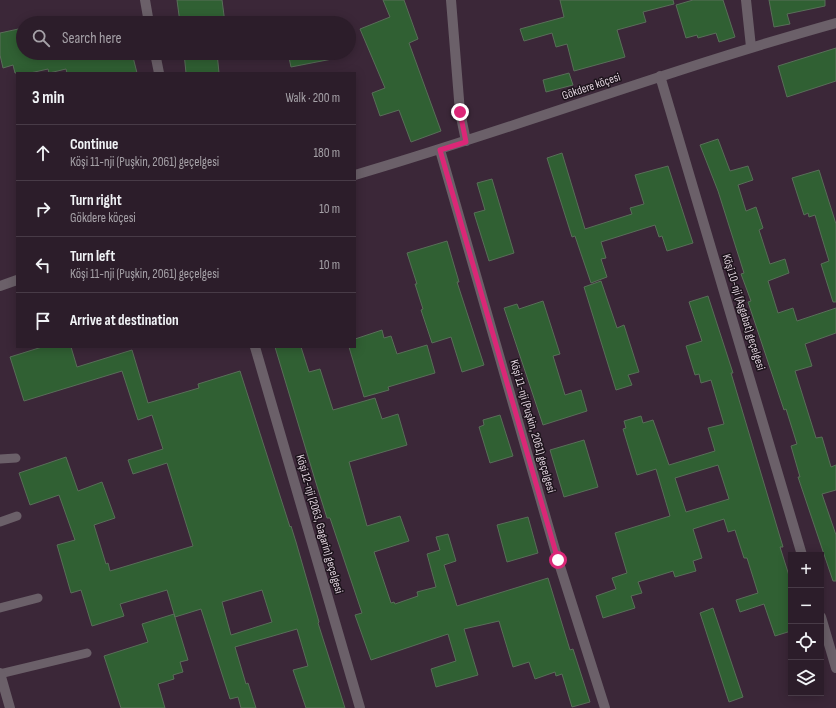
<!DOCTYPE html>
<html lang="en">
<head>
<meta charset="utf-8">
<style>
	:root { --surface:#2c1d2a; --page:#342632; --text:#f1f3f6; --muted:#a6a2a8; --line:#483b47 }
	body { margin:0; font-family:"Sofia Sans Condensed",sans-serif; background:var(--page); color:var(--text) }
	.controls { position:absolute; right:12px; bottom:12px; display:grid; overflow:hidden; border-radius:0px; box-shadow:0 2px 10px #0003 }
	.controls button { width:36px; height:36px; display:grid; place-items:center; padding:0; border:0; border-bottom:1px solid var(--line); background:var(--surface); color:var(--text); font:20px sans-serif }
	.stop { position:absolute; width:12px; height:12px; margin:-9px; border:3px solid #db2777; border-radius:50%; background:#fff }
	.stop.end { background:#db2777; border-color:#fff; box-shadow:0 1px 4px #0008 }
	.list { margin:0; padding:0; list-style:none }
	h2 { display:flex; justify-content:space-between; align-items:center; height:52px; margin:0; padding:0 16px; font-size:17px }
	h2 small { font-size:13px; font-weight:400; color:var(--muted) }
	.list li { display:grid; grid-template-columns:26px 1fr auto; gap:12px; align-items:center; box-sizing:border-box; height:56px; padding:0 16px; border-top:1px solid var(--line) }
	.list b { display:block; font-size:15px; white-space:nowrap }
	.list p { margin:0; font-size:13px; white-space:nowrap; color:var(--muted) }
	.list em { font-size:13px; font-style:normal; color:var(--muted) }
	.icon { flex:none; width:22px; height:22px; fill:none; stroke:currentColor; stroke-width:2; stroke-linecap:round; stroke-linejoin:round }
	.map { position:relative; flex:none; width:836px; height:708px; overflow:hidden }
	.search { position:absolute; background:var(--surface); box-shadow:0 2px 10px #0003; left:16px; top:16px; width:340px; height:44px; display:flex; align-items:center; gap:10px; box-sizing:border-box; padding:0 14px; border-radius:22px; color:var(--muted); font-size:15px }
	.panel { position:absolute; background:var(--surface); box-shadow:0 2px 10px #0003; left:16px; top:72px; width:340px; height:276px; border-radius:0px }
	.map>svg:first-child { display:block }
	.building { fill:#306033; stroke:#596e59; fill-rule:evenodd }
	.lines { fill:none; stroke-linecap:round; stroke-linejoin:round }
	.service { stroke:#6b6069; stroke-width:9 }
	.minor { stroke:#6b6069; stroke-width:10 }
	.route { stroke:#db2777; stroke-width:5 }
	.labels { text-anchor:middle; stroke-width:3; stroke-linejoin:round; paint-order:stroke }
	.street-label { font-size:12px; fill:#dfd1dc; stroke:#1c131b }
</style>
</head>
<body>
<div class="map">
<svg width="836" height="708" viewBox="0 0 836 708">
	<rect width="100%" height="100%" fill="#3b2738"/>
	<path class="building" d="M177,0H222L225,23H180Z
		M383,0H404L418,39L409,43L441,131L411,142L399,110L380,116L372,93L385,88L360,29L390,17Z
		M560,0H673L674,4L643,12L646,22L617,30L625,57L574,71L567,44L556,47L552,33L524,41L520,29L564,17Z
		M693,0H723L735,37L719,42L716,33L698,38L697,35L686,38L676,5Z
		M769,0H825V6L787,14L790,24L774,27Z
		M23,28V53H132L137,73H67L66,69L49,73L48,69L30,73H15L13,65L3,68L0,55V33Z
		M836,48V81L787,97L778,66Z
		M184,53H217L219,73H186Z
		M288,53H331L332,59L291,67Z
		M569,73L573,85L546,92L543,80Z
		M718,139L730,171L748,166L753,180L738,185L746,211L756,207L763,228L759,230L770,264L785,259L789,273L768,281L778,313L793,308L797,321L836,308V333L805,344L812,366L795,371L816,438L822,437L831,467L836,465V490L822,494L836,535V581H833L798,477H800L791,446L797,444L786,409L784,410L748,302L751,301L741,274L744,273L718,191L700,145Z
		M562,153L585,229L632,214L630,208L644,204L635,175L668,166L693,243L667,251L662,236L659,237L655,225L601,242L606,258L601,259L607,277L591,283L575,236L572,237L547,158Z
		M819,170L836,224V302H833L821,264L829,261L815,215L809,217L808,213L804,215L792,178Z
		M492,179L514,253L489,261L474,213L485,210L477,183Z
		M447,241L459,282H457L484,365L462,372L451,337L432,343L421,310L423,309L415,284H417L407,253Z
		M601,281L617,328L624,325L639,372L628,375L632,385L616,390L584,287Z
		M708,296L733,373H731L783,547H780L791,582V631L775,636L764,604L740,612L736,600L758,593L747,558H744L735,530L728,532L724,519L693,529L702,558L693,561L696,571L675,577L673,571L638,582L642,593L631,596L635,608L603,618L596,596L616,589L612,578L627,573L615,533L670,516L656,469L637,475L623,429L626,428L624,421L641,416L643,423L653,420L669,465L715,451L708,428L724,424L711,380L701,383L699,374L695,375L686,346L702,341L689,302ZM718,465L729,499L686,512L675,478Z
		M543,301L560,354L553,356L565,395L581,390L587,411L543,425L504,308L517,304L519,309Z
		M382,330L384,338L391,336L397,354L427,345L435,373L388,387L389,390L364,397L349,347H355V339Z
		M42,347H71L77,367L132,350L148,403L199,388L198,384L240,371L290,527L291,526L296,542L319,622L318,623L345,708H306L293,670L308,666L297,629L235,647L246,684L248,683L256,708H241L238,697L230,699L201,609L175,617L167,590L120,604L124,616L92,626L81,590L71,593L57,545L75,540L59,495L30,505L19,473L66,457L78,491L102,482L115,518L94,525L106,564L108,563L110,571L193,546L167,463L133,474L128,460L163,449L152,415L138,420L122,371L24,401L10,357ZM262,590L272,622L231,635L222,602Z
		M275,347H301L309,372L320,369L333,410L375,398L382,419L398,414L407,445L349,462L367,526L400,516L409,541L374,552L391,603L394,602L395,604L418,596L417,592L436,587L427,554L440,550L436,537L448,534L456,561L444,565L457,606L548,578L570,650L573,649L590,702L572,707L562,674L556,676L555,672L535,679L529,662L513,667L499,621L464,629L478,675L436,687L431,669L456,661L448,634L371,660L355,615L362,613L330,518H327L316,483Z
		M500,415L513,456L490,463L479,427L484,425L483,420Z
		M584,440L598,487L564,497L550,450Z
		M528,517L538,553L507,562L497,525Z
		M713,608L743,697L729,702L700,613Z
		M174,614L188,660L180,662L183,672L173,675L174,679L158,684L165,708H121L104,656L148,642L142,624Z"/>
	<g class="lines">
		<path class="service" d="M0,459L16,458
			M0,522L17,516
			M0,608L38,598
			M0,674L87,653"/>
		<path class="minor" d="M145,0L149,23
			M451,0L460,112L466,141
			M746,0L751,47
			M155,53L159,73
			M660,76L802,555
			M440,150L558,560L605,708
			M355,175C516,128 674,68 836,23
			M0,286L17,280
			M255,347L360,708
			M821,617L836,668
			M0,673L10,708"/>
	</g>
	<g class="lines">
		<path class="route" d="M460,112L466,142L440,150L558,560"/>
	</g>
	<g class="labels">
		<g class="street-label">
			<text transform="translate(591 86) rotate(-19)" y="4">Gökdere köçesi</text>
			<text transform="translate(744 312) rotate(73)" y="4">Köşi 10-nji (Aşgabat) geçelgesi</text>
			<text transform="translate(533 426) rotate(74)" y="4">Köşi 11-nji (Puşkin, 2061) geçelgesi</text>
			<text transform="translate(320 524) rotate(74)" y="4">Köşi 12-nji (2063, Gagarin) geçelgesi</text>
		</g>
	</g>
</svg>
<div class="controls">
<button>+</button>
<button>−</button>
<button><svg class="icon" aria-label="locate" viewBox="0 0 24 24"><circle cx="12" cy="12" r="6"/><path d="M12 2v4M12 18v4M2 12h4M18 12h4"/></svg></button>
<button><svg class="icon" aria-label="layers" viewBox="0 0 24 24"><path d="M12 4l9 5-9 5-9-5zM3 14l9 5 9-5"/></svg></button>
</div>
<div class="stop" style="left:558px;top:560px"></div>
<div class="stop end" style="left:460px;top:112px"></div>
<div class="search"><svg class="icon" aria-label="search" viewBox="0 0 24 24"><circle cx="10" cy="10" r="6"/><path d="M15 15l6 6"/></svg>Search here</div>
<section class="panel">
<h2>3 min<small>Walk · 200 m</small></h2>
<ul class="list">
<li><svg class="icon" aria-label="ahead" viewBox="0 0 24 24"><path d="M12 20V5M6 11l6-6 6 6"/></svg><div><b>Continue</b><p>Köşi 11-nji (Puşkin, 2061) geçelgesi</p></div><em>180 m</em></li>
<li><svg class="icon" aria-label="right" viewBox="0 0 24 24"><path d="M7 20v-9h11M14 6l5 5-5 5"/></svg><div><b>Turn right</b><p>Gökdere köçesi</p></div><em>10 m</em></li>
<li><svg class="icon" aria-label="left" viewBox="0 0 24 24"><path d="M17 20v-9H6M10 6l-5 5 5 5"/></svg><div><b>Turn left</b><p>Köşi 11-nji (Puşkin, 2061) geçelgesi</p></div><em>10 m</em></li>
<li><svg class="icon" aria-label="arrive" viewBox="0 0 24 24"><path d="M6 21V4h12l-3 4 3 4H6"/></svg><div><b>Arrive at destination</b></div></li>
</ul>
</section>
</div>
</body>
</html>
